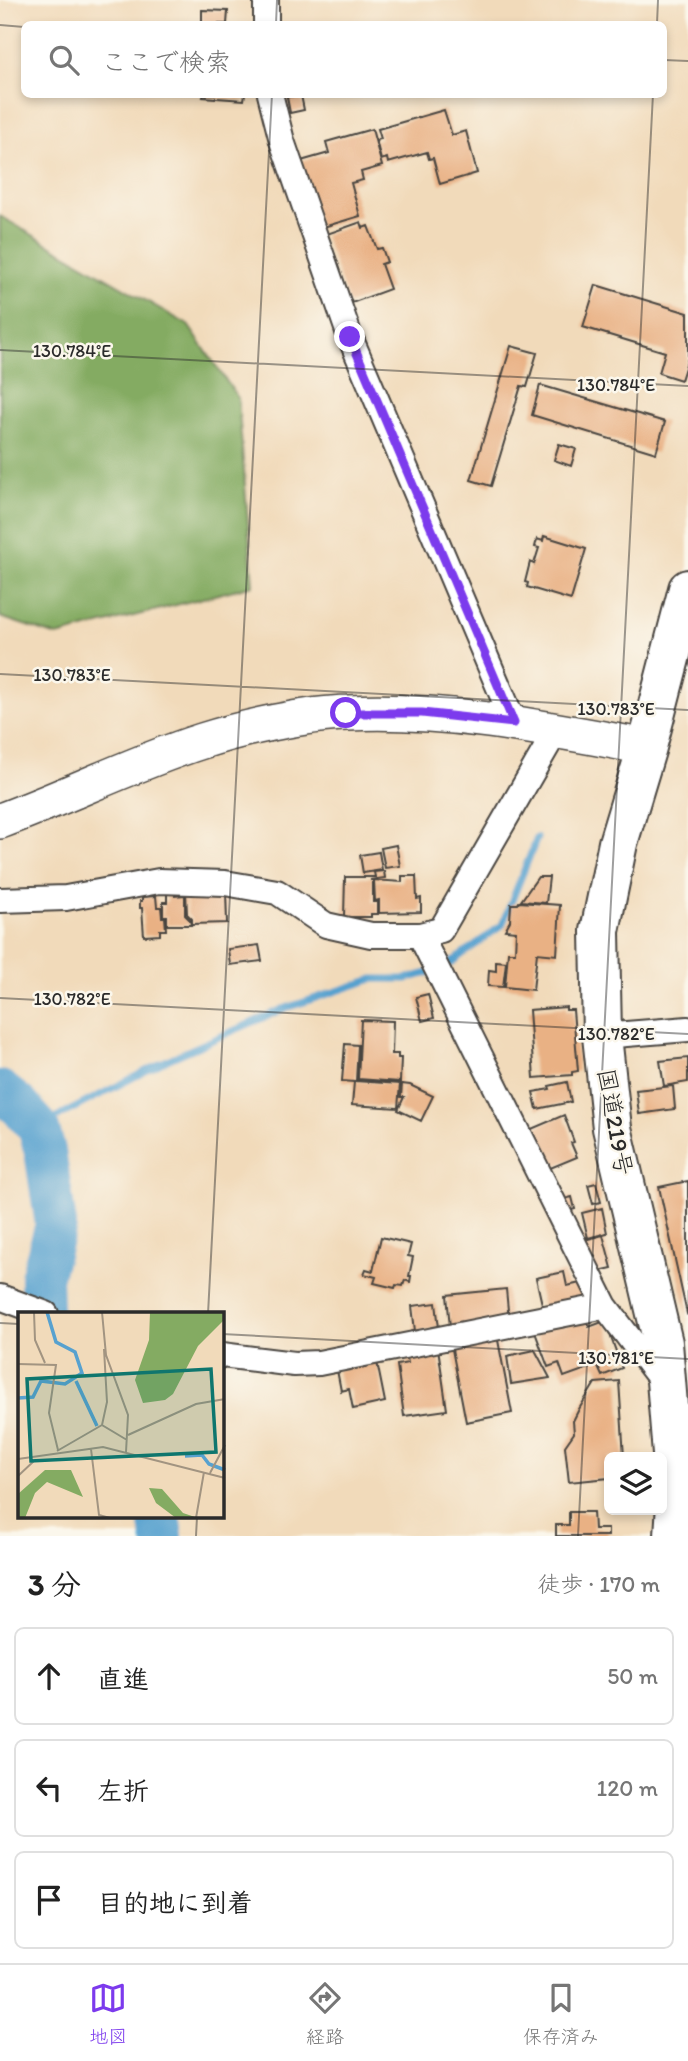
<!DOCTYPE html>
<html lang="ja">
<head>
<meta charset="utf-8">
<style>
	:root { --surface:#fff; --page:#f2f2f2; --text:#222; --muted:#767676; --line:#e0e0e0; --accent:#7c3aed }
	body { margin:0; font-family:Itim,"Klee One",sans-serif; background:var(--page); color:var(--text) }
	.controls { position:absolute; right:21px; bottom:21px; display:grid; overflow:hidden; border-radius:10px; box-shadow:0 4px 10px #0003 }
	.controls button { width:63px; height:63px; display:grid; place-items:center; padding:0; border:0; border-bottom:2px solid var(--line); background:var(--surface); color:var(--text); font:35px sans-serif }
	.stop { position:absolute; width:21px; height:21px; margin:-16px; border:5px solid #7c3aed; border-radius:50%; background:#fff }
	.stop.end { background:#7c3aed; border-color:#fff; box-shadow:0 2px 7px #0008 }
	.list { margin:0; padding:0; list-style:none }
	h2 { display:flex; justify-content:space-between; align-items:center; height:91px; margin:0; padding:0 28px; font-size:30px }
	h2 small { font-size:23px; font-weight:400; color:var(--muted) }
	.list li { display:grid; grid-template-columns:46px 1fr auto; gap:21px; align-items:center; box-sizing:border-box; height:98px; margin:0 14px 14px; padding:0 14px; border:2px solid var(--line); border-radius:10px }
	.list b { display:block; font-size:26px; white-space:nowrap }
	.list em { font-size:23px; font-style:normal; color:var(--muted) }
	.icon { flex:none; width:38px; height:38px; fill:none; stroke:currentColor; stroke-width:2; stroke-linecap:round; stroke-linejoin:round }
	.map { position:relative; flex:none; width:688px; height:1536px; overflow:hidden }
	.search { position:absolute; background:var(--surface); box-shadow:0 4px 10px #0003; left:21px; right:21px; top:21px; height:77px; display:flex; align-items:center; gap:18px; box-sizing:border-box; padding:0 24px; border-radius:10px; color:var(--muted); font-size:26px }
	.sheet { height:427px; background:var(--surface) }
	nav { display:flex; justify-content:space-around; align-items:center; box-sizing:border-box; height:98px; border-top:2px solid var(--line); background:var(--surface); font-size:19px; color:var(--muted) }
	nav a { display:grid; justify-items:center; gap:4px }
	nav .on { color:var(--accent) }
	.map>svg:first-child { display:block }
	.forest { fill:#84ab62; stroke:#586b46; stroke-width:2 }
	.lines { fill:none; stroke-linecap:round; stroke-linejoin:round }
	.stream { stroke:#57a1cf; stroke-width:7 }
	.river { stroke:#57a1cf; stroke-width:42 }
	.building { fill:#e9b184 }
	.street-casing { stroke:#494540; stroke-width:28 }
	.secondary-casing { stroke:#494540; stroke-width:38 }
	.highway-casing { stroke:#494540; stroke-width:42 }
	.street { stroke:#fff; stroke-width:24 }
	.secondary { stroke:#fff; stroke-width:35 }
	.highway { stroke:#fff; stroke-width:38 }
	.route { stroke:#7c3aed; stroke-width:9 }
	.ticks { fill:none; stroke:#2b2b2b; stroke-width:2; stroke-opacity:0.45 }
	.labels { text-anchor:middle; stroke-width:5; stroke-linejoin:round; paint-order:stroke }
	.street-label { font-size:24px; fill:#2b2b2b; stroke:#fbf7ec }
	.inset-river { fill:none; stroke:#57a1cf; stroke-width:3.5 }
	.inset-road { fill:none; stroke:#a29481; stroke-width:2 }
	.view { fill:#0f766e; fill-opacity:0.15; stroke:#0f766e; stroke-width:3.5 }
	.inset-edge { fill:none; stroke:#2b2b2b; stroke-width:3.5 }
	.ticks-label { font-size:18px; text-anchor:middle; fill:#2b2b2b; stroke:#fbf7ec; stroke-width:5; stroke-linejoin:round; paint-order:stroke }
</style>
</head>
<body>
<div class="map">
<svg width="688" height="1536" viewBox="0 0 688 1536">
	<rect width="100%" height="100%" fill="#fbf7ec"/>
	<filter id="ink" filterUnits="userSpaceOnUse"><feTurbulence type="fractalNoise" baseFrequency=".0143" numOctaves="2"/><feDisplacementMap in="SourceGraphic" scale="14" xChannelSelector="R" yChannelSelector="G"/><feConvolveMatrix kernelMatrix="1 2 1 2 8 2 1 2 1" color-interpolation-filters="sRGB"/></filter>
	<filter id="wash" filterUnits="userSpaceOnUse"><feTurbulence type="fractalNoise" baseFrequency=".00686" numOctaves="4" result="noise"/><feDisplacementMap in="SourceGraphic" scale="28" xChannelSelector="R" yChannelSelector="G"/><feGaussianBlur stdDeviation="1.57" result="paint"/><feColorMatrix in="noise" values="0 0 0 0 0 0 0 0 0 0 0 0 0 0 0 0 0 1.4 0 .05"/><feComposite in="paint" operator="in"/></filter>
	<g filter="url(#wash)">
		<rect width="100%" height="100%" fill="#f1daba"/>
		<path class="forest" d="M0,216L188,325L238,398L253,585L57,636L0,617Z"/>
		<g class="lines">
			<path class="stream" d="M444,968L502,925L537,838
				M38,1127L167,1060L283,1009L373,979H406L428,973"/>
			<path class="river" d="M0,1091L19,1106L38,1127L45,1151L56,1225L41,1278L42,1308L38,1314
				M159,1517L162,1536"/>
		</g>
		<g id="blocks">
			<path class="building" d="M202,10L228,11L227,24H202Z
				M204,94H245L244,100L203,97Z
				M301,95L304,110L290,113L287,97Z
				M444,110L452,135L466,131L477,173L440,184L433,158L429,159L427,152L388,163L387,158L381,160L376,140L381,139L378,129Z
				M372,129L382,166L361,172L363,180L351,183L360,216L320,228L301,161L329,153L326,142Z
				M361,222L363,228L368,226L377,249L382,248L387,262L381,264L390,289L349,304L324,235Z
				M596,285L688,313V358L681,380L659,373L665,352L583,327Z
				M511,346L537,353L527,387L521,386L491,486L471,480Z
				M540,385L665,422L656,453L532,415Z
				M559,444L576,449L571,466L554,460Z
				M544,536L586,549L571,600L527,587L528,583L525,582L530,562L534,564L539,548L535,547L537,539L543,541Z
				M396,845L400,866L385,868L381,848Z
				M379,852L382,870L363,873L360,855Z
				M384,871L385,878L370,880H373V902H378V914H371V917H344L345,877H375L374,872Z
				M402,876H416L417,899L421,898V912L379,913V900L375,901L374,880L402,882Z
				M538,877H549L546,903L521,901Z
				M167,891H175V896L185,895V915L190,920L191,925H167V916H163V902H167Z
				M226,891L227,923L192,924V919L187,914L186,892Z
				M156,896L157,907H161L162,917H165L166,930H160V935L144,936L142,908H140V901H142V897Z
				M519,902L560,905L557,955L537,953L533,990L505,987L508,952H515L516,931L505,930L510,921L511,904H518Z
				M259,945L262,961L230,965L228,949Z
				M496,961L506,962L503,987L488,986L489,970L496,971Z
				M428,994L434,1018L422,1021L416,997Z
				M566,1007V1010H573L578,1071L572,1072V1075L534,1078L529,1010Z
				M361,1020L393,1021L392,1054H398V1058H401L400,1082L358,1079Z
				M345,1044L358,1045L356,1081L400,1084L398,1108L352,1105L354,1082L342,1081Z
				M688,1058V1082L664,1086L660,1061Z
				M567,1082L571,1102L537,1109L533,1092L550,1089L549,1086Z
				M402,1084L410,1085L433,1096L421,1121L398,1110L404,1097H401Z
				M673,1086L675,1109L639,1114L636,1090Z
				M564,1115L574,1142L571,1143L577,1157L548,1169L529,1130Z
				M688,1181V1313L687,1314L659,1187Z
				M596,1183L601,1202L593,1204L588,1185Z
				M572,1197L575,1209L564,1212L561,1200Z
				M602,1208L607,1233L588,1238L582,1213Z
				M603,1235L612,1268L590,1273L581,1238L587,1237L588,1239Z
				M381,1237L411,1244L408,1256L413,1257L409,1276H411L410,1282L405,1280L403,1286L396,1285L395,1288L374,1283L376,1277L364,1274L366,1269L373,1271Z
				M564,1272L567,1286L585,1282L589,1302L544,1313L536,1278Z
				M506,1289L509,1321L450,1327L447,1295Z
				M436,1303L439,1328L415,1331L412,1306Z
				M586,1319L589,1327L605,1321L622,1368L602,1376L597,1365L564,1377L559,1363L548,1367L535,1332L561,1322L563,1327Z
				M497,1335L512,1413L466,1422L451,1344Z
				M438,1348L447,1410L404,1416L397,1365L408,1363L406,1353Z
				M535,1350L550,1378L511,1384L507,1356Z
				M377,1362L385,1402L353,1409L349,1389L341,1391L337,1370Z
				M619,1381L624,1457H609V1478L569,1482L565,1446L574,1433L573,1421L579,1409L595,1383Z
				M569,1512H593L594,1529H608V1536H556V1525H569Z"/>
		</g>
	</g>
	<g filter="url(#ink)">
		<use href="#blocks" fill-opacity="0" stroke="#494540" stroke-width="2"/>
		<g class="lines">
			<g class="street-casing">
				<path id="street" d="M266,0V24
					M270,94L282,141L350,337L514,723
					M0,900L66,898L159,881L225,883L277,892L326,925L371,935H420L441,930L556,731
					M420,935L605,1306L665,1385
					M602,1036L688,1029
					M0,1297L46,1314
					M222,1355L294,1364L319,1363L605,1306"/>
			</g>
			<g class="secondary-casing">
				<path id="secondary" d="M0,821C68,796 133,763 202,741C242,728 305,714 348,713C449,708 548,729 647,747"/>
			</g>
			<g class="highway-casing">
				<path id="highway" d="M674,1536L676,1504L663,1343L612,1128L602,1036L600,931L618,843L647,747L688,589"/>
			</g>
			<use href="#street" class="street"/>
			<use href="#secondary" class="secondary"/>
			<use href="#highway" class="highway"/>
		</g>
	</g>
	<g class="lines" filter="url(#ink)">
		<path class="route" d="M346,713H422L514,723L350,337"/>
	</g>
	<path class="ticks" d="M276,24L277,0M657,24L658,0M0,25L24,27M664,60L688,61M0,350L688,386M0,674L688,710M0,998L688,1034M208,1314L272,94M0,1323L19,1324M222,1334L688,1359M196,1536L197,1517M578,1536L653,94"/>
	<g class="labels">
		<g class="street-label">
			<text transform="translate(615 1122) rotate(80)" y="8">国道219号</text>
		</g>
	</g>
	<g transform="translate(18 1312)">
		<rect width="206" height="206" fill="#f1daba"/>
		<path d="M132,0H206V8L180,34L155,82L147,88L125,91L117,68L131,28ZM27,158H53L65,185L29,170L17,181L7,206H0V182ZM131,176L144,177L165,201L180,206H158L138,191Z" fill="#84ab62"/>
		<path class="inset-river" d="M58,69L79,114M0,86L15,85L23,69L47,72L64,61L57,40L38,30L29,0M167,144L184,143L191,152L207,158"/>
		<path class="inset-road" d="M16,0L17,28L27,51M84,0L88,43L110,103L108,140M86,37L89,90L84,113L109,128M0,52L38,53L31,101L40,138M110,123L178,92L207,87M73,137L81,203L92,206M39,139L84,113M0,147L85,135L207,166M192,161L207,133M0,164L17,148M178,206L186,160"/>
		<path class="view" d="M193,57L198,140L13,149L9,67Z"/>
		<rect width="206" height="206" class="inset-edge"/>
	</g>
	<g class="ticks-label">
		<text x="72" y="357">130.784°E</text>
		<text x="616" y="391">130.784°E</text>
		<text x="72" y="681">130.783°E</text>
		<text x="616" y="715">130.783°E</text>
		<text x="72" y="1005">130.782°E</text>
		<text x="616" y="1040">130.782°E</text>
		<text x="616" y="1364">130.781°E</text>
	</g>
</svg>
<div class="controls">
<button><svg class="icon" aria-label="layers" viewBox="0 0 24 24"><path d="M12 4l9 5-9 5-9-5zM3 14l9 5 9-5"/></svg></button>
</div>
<div class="stop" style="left:346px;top:713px"></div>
<div class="stop end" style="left:350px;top:337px"></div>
<div class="search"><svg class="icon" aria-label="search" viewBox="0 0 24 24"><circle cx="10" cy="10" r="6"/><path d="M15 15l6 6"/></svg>ここで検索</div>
</div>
<section class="sheet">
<h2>3 分<small>徒歩 · 170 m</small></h2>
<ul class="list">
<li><svg class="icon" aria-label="ahead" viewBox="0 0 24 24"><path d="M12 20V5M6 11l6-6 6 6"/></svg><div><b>直進</b></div><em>50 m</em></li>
<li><svg class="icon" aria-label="left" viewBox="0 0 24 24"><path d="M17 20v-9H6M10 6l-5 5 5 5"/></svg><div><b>左折</b></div><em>120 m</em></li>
<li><svg class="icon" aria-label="arrive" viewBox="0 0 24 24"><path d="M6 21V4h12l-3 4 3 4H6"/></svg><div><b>目的地に到着</b></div></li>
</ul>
</section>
<nav>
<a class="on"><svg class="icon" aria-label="map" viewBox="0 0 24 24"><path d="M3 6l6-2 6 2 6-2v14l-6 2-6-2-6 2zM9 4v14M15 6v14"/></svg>地図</a>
<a><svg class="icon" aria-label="directions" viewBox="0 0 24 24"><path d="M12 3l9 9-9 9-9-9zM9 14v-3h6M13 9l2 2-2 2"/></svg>経路</a>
<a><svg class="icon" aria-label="saved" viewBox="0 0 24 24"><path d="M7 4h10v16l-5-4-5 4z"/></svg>保存済み</a>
</nav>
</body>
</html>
